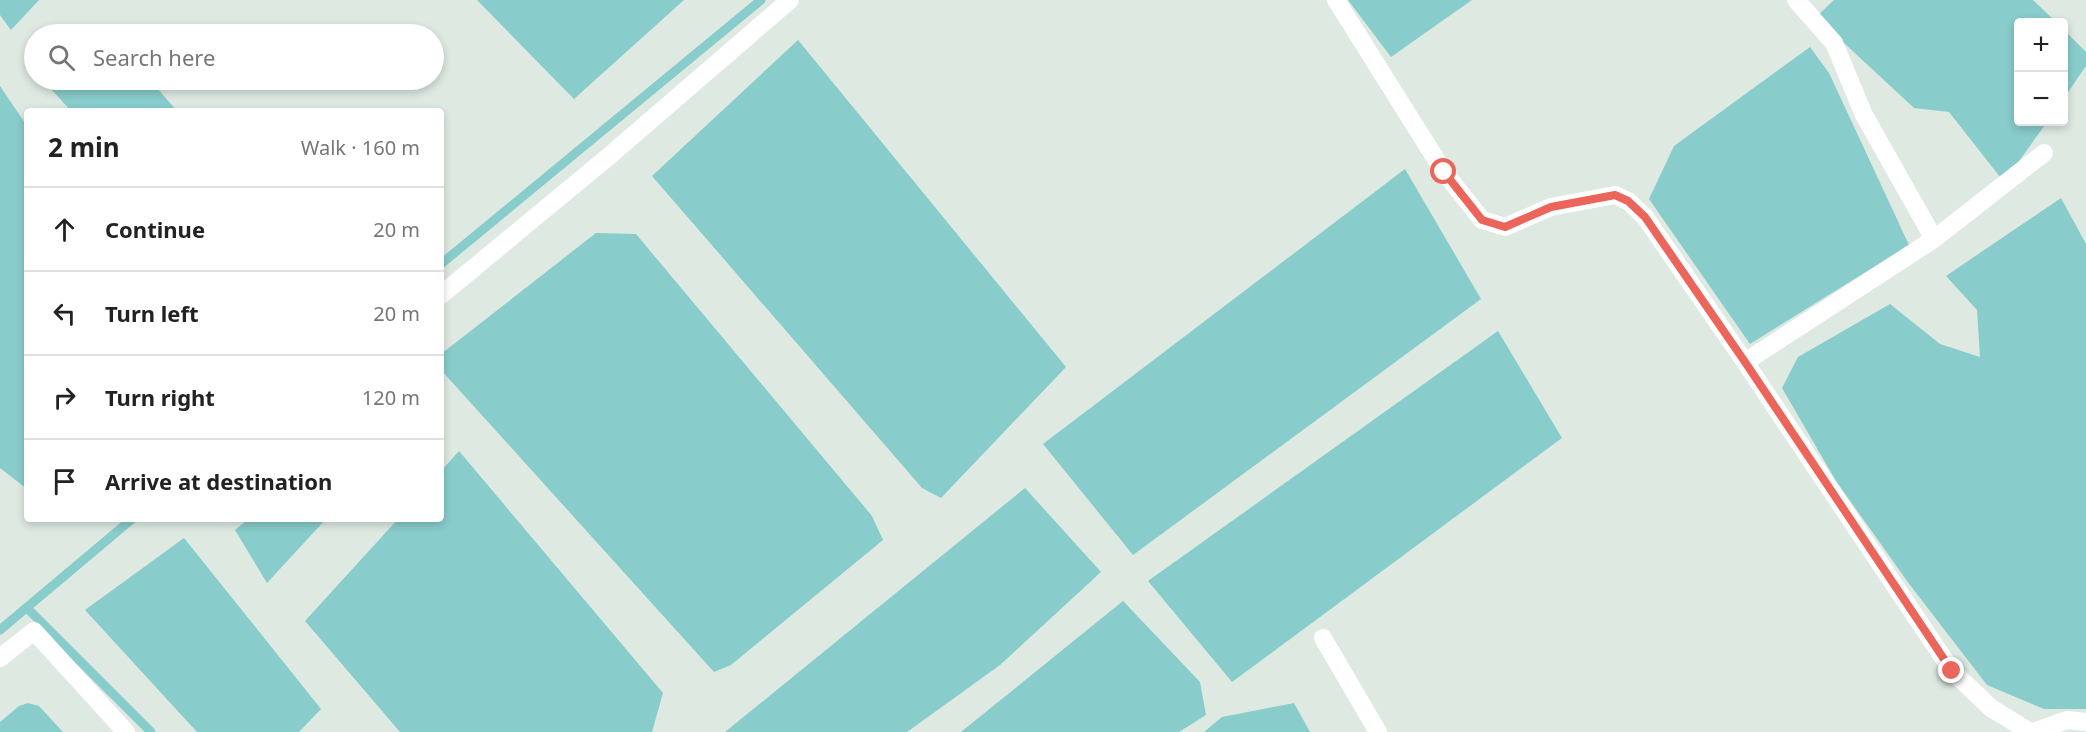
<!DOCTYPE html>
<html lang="en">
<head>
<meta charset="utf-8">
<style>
	:root { --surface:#fff; --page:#f6f6f6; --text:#222; --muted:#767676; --line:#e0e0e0 }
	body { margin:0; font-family:"Noto Sans",sans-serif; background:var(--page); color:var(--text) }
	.controls { position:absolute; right:18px; top:18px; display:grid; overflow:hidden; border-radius:6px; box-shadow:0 3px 9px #0003 }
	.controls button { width:54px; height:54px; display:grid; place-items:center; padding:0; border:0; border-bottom:2px solid var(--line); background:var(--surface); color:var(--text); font:30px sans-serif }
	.stop { position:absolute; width:18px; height:18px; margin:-14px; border:4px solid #eb655b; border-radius:50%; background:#fff }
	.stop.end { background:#eb655b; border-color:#fff; box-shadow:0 2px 6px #0008 }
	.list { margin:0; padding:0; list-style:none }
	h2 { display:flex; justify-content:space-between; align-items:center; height:78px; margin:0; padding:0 24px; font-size:26px }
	h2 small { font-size:20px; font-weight:400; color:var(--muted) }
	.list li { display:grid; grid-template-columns:39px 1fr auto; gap:18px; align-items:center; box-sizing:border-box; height:84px; padding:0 24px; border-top:2px solid var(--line) }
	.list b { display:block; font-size:22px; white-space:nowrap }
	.list em { font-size:20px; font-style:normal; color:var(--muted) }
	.icon { flex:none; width:33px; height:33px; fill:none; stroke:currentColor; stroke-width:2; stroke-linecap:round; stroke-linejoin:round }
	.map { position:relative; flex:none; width:2086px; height:732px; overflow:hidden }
	.search { position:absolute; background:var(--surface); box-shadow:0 3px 9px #0003; left:24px; top:24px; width:420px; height:66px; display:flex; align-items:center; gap:15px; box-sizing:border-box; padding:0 21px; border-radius:33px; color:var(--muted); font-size:22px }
	.panel { position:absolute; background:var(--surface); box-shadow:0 3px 9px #0003; left:24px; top:108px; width:420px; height:414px; border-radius:6px }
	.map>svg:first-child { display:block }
	.water { fill:#88cccb }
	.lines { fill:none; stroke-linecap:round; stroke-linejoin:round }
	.stream { stroke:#88cccb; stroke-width:9 }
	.minor { stroke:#fff; stroke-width:18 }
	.route { stroke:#eb655b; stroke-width:8 }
</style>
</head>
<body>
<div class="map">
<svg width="2086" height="732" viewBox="0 0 2086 732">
	<rect width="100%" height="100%" fill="#dee9e2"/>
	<path class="water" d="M0,0H39L11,30L0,15Z
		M477,0H684L574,99Z
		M1348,0H1472L1391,57Z
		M1834,0H2033L2056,22H2018V122H2047L2004,182L1949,112L1914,108L1816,17Z
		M2064,30L2086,52V66L2064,98Z
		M798,40L1066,367L941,498L922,488L652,176Z
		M1810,47L1829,73L1909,245L1750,344L1649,199L1674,146Z
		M43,80H150L177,111H71Z
		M0,86L27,126V489L0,468Z
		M1405,169L1481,299L1133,555L1043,444Z
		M2061,198L2086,244V709H2044L1987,685L1910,585L1836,481L1782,388L1798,357L1890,304L1940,344L1980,357L1977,310L1946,276Z
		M596,233L636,234L872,516L883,540L731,665L714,672L441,370V354Z
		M1498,331L1562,438L1232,682L1148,581Z
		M459,451L663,693L652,732H400L305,621L398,519H441V471Z
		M1025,488L1101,572L1000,665L907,732H725Z
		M248,519H326L267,583L235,530Z
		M184,538L321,709L299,732H197L85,610Z
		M1123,601L1200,682L1206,715L1179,732H961Z
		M28,703L39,706L63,732H0V722L19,706Z
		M1294,703L1310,732H1204L1222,717Z"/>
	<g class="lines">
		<path class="stream" d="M441,264L761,0
			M27,608L151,732
			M0,630L132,519"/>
		<path class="minor" d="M1336,0L1444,172L1482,220L1505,227L1551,207L1615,195L1628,201L1645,217L1745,362L1952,671L1991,708L2030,732
			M1796,0L1834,43L1864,115L1934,239
			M441,295L608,157L790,0
			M1745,362L1934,239L2044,153
			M1323,638L1378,732
			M0,658L34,631L126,732
			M2033,732L2067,720L2086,722"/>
	</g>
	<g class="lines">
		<path class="route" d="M1444,172L1482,220L1505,227L1551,207L1615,195L1628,201L1645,217L1745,362L1952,671"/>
	</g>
</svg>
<div class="controls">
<button>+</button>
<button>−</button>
</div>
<div class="stop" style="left:1444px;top:172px"></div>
<div class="stop end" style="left:1952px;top:671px"></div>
<div class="search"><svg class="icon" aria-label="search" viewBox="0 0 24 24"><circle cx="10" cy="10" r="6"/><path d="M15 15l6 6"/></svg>Search here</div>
<section class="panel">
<h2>2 min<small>Walk · 160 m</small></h2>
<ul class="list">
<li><svg class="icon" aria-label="ahead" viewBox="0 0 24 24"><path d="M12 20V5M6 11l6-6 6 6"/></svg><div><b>Continue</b></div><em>20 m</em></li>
<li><svg class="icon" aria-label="left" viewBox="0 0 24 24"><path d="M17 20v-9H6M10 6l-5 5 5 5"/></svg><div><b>Turn left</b></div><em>20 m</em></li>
<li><svg class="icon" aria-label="right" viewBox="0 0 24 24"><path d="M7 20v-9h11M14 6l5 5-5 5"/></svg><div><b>Turn right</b></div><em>120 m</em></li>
<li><svg class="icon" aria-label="arrive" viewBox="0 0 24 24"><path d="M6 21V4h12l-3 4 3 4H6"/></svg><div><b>Arrive at destination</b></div></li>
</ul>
</section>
</div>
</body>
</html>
